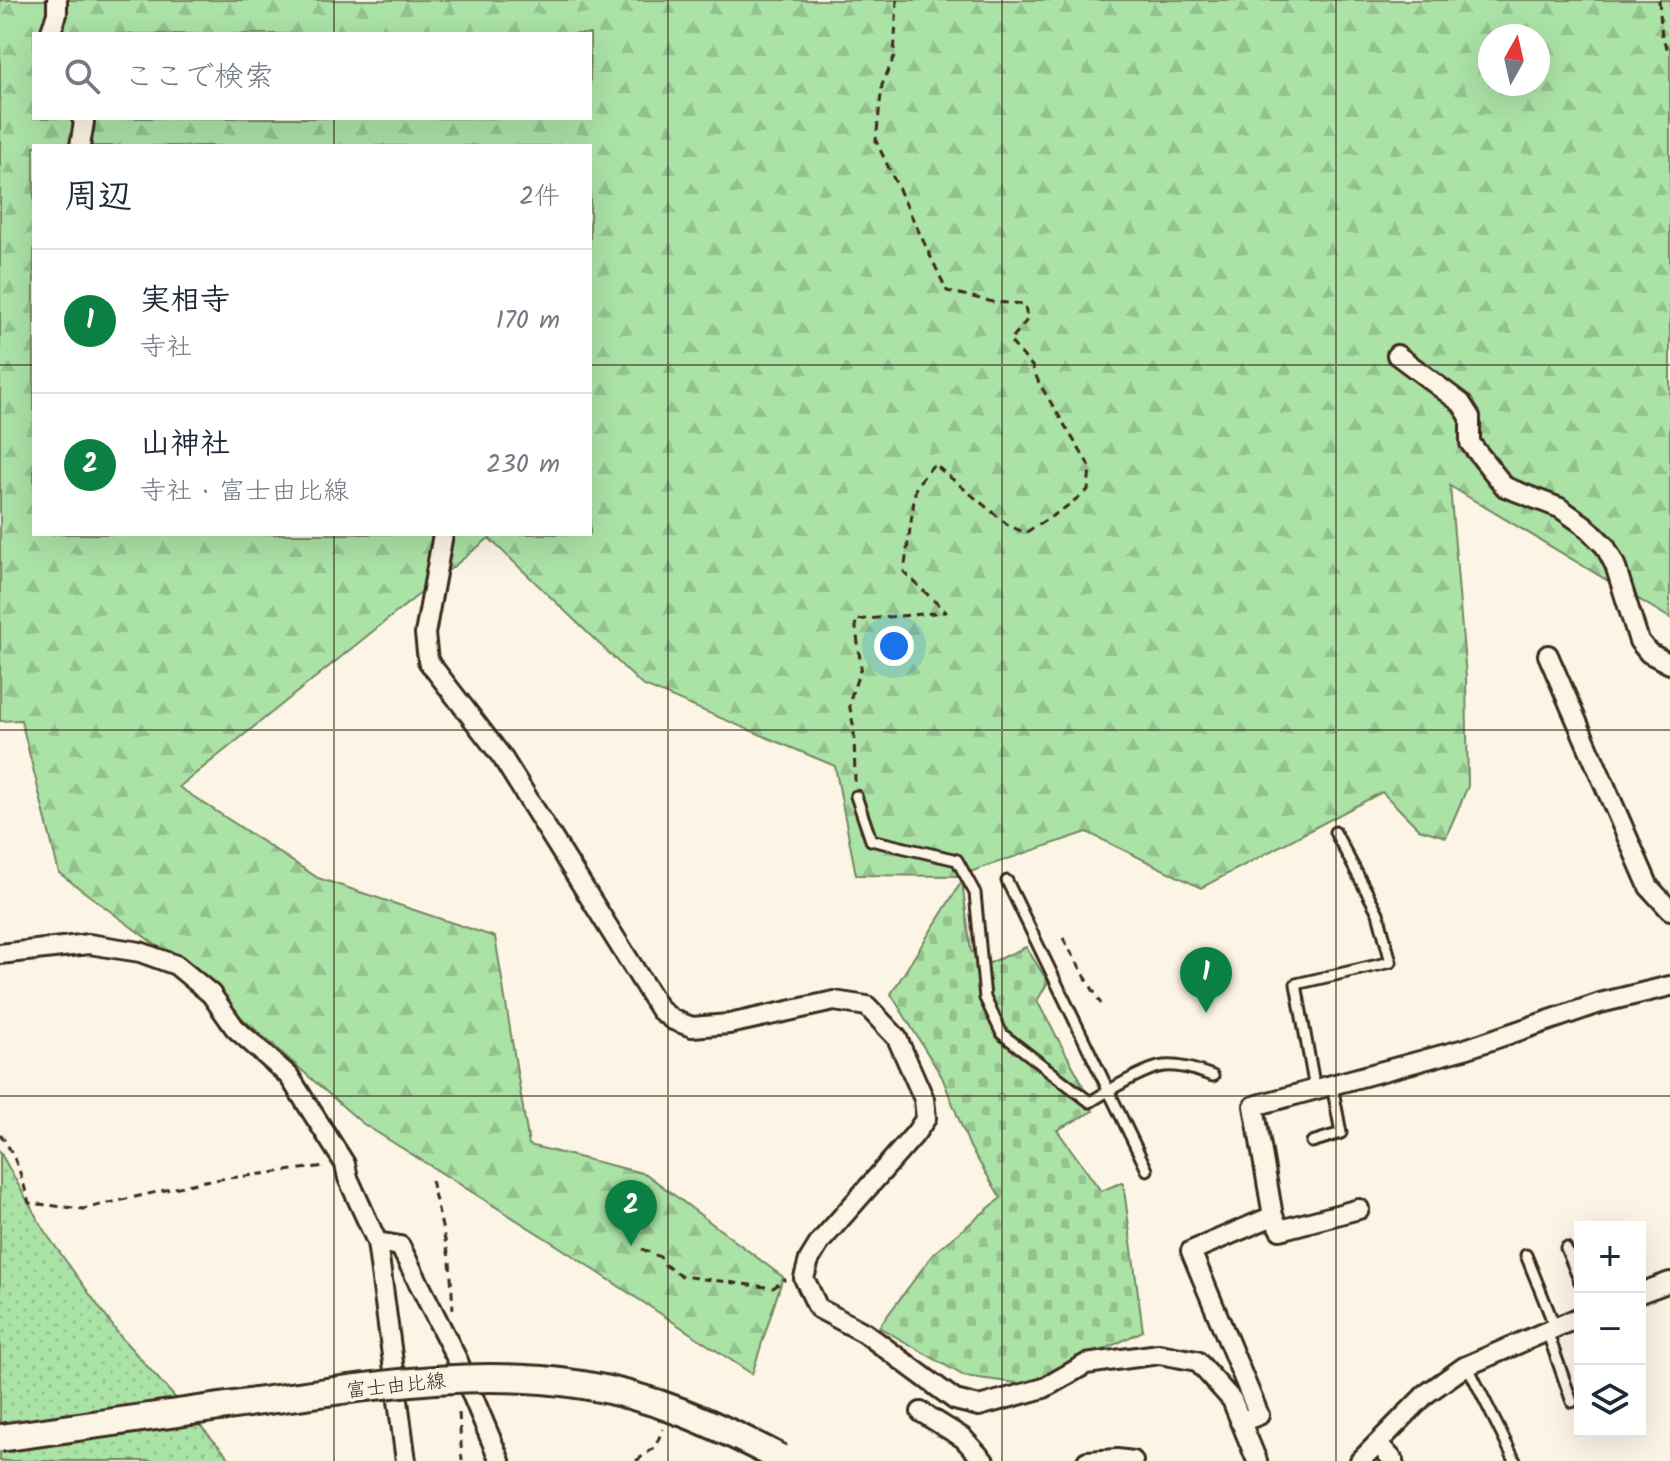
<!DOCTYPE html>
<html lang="ja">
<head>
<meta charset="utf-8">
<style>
	:root { --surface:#fff; --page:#f6f6f7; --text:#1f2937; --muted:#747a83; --line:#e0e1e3; --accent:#0b8043 }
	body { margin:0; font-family:Kalam,"Klee One",sans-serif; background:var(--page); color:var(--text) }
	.controls { position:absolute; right:24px; bottom:24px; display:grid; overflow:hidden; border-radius:0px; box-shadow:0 8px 32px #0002 }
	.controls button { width:72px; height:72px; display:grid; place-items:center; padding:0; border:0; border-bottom:2px solid var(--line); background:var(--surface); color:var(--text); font:40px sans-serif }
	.compass { position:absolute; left:1478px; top:24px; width:72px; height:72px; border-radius:50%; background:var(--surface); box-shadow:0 8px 32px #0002; rotate:8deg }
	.you { position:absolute; left:894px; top:646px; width:28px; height:28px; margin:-20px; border:6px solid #fff; border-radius:50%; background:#1a73e8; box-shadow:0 0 0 12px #1a73e833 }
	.badge { display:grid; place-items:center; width:52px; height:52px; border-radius:50%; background:var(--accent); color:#fff; font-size:26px; font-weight:700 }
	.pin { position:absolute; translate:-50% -66px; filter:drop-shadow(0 2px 4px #0008) }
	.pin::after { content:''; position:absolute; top:42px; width:28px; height:24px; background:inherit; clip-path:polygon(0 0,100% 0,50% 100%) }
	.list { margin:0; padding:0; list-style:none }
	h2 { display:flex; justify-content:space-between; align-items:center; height:104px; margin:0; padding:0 32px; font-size:34px }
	h2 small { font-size:26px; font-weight:400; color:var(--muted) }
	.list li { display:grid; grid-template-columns:52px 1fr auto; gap:24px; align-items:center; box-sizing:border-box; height:144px; padding:0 32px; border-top:2px solid var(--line) }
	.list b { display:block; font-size:30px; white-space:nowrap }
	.list p { margin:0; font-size:26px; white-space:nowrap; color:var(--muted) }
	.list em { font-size:26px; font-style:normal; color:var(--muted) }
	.icon { flex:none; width:44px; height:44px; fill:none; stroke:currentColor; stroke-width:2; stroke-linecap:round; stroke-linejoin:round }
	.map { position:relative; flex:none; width:1670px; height:1461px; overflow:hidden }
	.search { position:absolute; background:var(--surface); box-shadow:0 8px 32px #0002; left:32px; top:32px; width:560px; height:88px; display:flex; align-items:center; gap:20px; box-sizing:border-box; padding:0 28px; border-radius:0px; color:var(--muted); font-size:30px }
	.panel { position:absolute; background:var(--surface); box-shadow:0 8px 32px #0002; left:32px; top:144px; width:560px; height:392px; border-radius:0px }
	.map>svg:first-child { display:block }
	.grass { fill:url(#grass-dots); stroke:#738662; stroke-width:2 }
	.forest { fill:url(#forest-firs); stroke:#738662; stroke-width:2; fill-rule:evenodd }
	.cemetery { fill:url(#cemetery-stones); stroke:#738662; stroke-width:2 }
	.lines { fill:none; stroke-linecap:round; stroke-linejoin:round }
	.service-casing { stroke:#3b2a1e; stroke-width:15 }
	.minor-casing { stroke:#3b2a1e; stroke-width:24 }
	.path { stroke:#3b2a1e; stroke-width:3; stroke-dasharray:8 6; stroke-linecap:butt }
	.service { stroke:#fcf5e5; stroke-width:9 }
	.minor { stroke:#fcf5e5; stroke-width:18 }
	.secondary-bridge-casing { stroke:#3b2a1e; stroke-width:32; stroke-linecap:butt }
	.secondary-bridge { stroke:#fcf5e5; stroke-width:26 }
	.grid { fill:none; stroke:#3b2a1e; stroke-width:2; stroke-opacity:0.55 }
	.labels { text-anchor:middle; stroke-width:7; stroke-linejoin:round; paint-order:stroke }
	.street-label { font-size:20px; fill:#3b2a1e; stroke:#fcf5e5 }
</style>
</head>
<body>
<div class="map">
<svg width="1670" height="1461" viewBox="0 0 1670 1461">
	<defs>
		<pattern id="grass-dots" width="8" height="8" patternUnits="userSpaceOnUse" patternTransform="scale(2)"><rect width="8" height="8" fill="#abe2a6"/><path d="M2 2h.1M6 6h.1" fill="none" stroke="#94c28e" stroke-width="1.8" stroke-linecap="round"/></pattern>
		<pattern id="forest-firs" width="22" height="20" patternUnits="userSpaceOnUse" patternTransform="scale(2)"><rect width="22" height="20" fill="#abe2a6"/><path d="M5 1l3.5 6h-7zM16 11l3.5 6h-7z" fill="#94c28e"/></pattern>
		<pattern id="cemetery-stones" width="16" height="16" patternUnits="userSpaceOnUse" patternTransform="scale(2)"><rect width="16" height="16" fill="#abe2a6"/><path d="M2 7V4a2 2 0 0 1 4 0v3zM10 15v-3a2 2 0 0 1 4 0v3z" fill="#94c28e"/></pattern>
	</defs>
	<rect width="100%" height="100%" fill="#fcf5e5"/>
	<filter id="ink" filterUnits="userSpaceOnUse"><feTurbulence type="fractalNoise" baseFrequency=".0125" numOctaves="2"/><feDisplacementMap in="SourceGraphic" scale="16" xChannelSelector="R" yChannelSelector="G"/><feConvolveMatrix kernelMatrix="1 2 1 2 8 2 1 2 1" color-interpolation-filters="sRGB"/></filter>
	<g filter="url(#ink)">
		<path class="grass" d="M0,1152L45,1232L120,1336L232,1461H0Z"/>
		<path class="forest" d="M0,0H1670V618L1450,486L1466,677L1468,786L1446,837L1419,829L1382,792L1201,888L1087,832L958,876L856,875L835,766L642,685L489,538L179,787L318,878L495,937L529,1145L646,1174L783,1277L752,1374L558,1246L362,1123L177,961L59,873L21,720L0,721ZM34,34H590V118H34ZM1490,36H1538V84H1490ZM34,146H590V534H34Z"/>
		<path class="cemetery" d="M962,881L971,951L985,965L1026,947L1048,982L1037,1001L1080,1079L1093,1111L1057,1130L1101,1191L1123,1182L1143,1331L1030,1385L964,1376L879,1327L934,1253L1001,1198L970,1147L942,1077L891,994Z"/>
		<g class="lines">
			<g class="service-casing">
				<path id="service" d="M856,796L871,840L957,860L975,893L985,998L1002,1034L1090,1102C1106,1092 1146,1068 1164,1066C1180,1064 1198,1071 1213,1076
					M1007,881L1147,1170
					M1315,1089L1296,984L1391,962L1378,913L1335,832
					M1312,1142L1341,1133L1332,1085
					M1566,1248L1580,1282
					M1526,1255L1555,1327
					M1547,1331L1572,1402
					M1467,1365L1515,1461"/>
			</g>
			<g class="minor-casing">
				<path id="minor" d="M50,34L57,14V0
					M80,146L84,122L82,118
					M1397,355L1461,403L1470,417V443L1505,487L1560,508L1584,525L1605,546L1615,565L1639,641L1649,653L1670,664
					M443,534L425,634L428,661L502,757L660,1010L673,1020L692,1027L729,1024L834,1001L867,1006L897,1038L924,1099L926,1118L915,1134L820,1242L809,1260L804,1278L818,1308L865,1333L955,1400L979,1406L1044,1388L1086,1364L1159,1354L1197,1361L1232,1400L1257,1461
					M1548,655L1649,887L1670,910
					M0,954L89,944L140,952L176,965L211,994L235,1028L289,1076L345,1164L348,1178L377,1242L406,1461
					M1273,1216L1280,1230L1359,1209
					M377,1242L400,1246L457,1359L500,1461
					M1640,1293L1670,1282
					M921,1412L963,1438L984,1461
					M1240,1422L1259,1415L1191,1251L1273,1216L1254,1106L1468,1048L1600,1003L1670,986
					M1378,1444L1394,1461
					M1087,1461L1117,1459L1133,1461
					M1360,1461L1426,1394L1464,1367L1580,1317"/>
			</g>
			<path class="path" d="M1659,0L1662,38L1670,53
				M855,782L854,729L849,703L861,667L855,620L946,612L904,572L916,486L934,464L1008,525L1025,533L1062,510L1088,490L1090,467L1039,383L1032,366L1010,341L1027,320L1025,304L993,302L947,291L876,141L882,85L894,57L897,0
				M1063,938L1101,1004
				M0,1134C16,1155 22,1178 29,1203L83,1209L205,1181L325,1166
				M431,1180L450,1261L453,1309
				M642,1249L660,1257L665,1265L682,1276L773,1288L786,1279
				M459,1413L462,1461
				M636,1461L655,1447L663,1429"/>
			<use href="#service" class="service"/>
			<use href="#minor" class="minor"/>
			<g class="secondary-bridge-casing">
				<path id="secondary-bridge" d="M0,1438C92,1425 184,1412 276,1399C376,1385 481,1368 583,1385C654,1396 717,1425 780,1458"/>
			</g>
			<use href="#secondary-bridge" class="secondary-bridge"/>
		</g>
	</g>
	<path class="grid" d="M334,0V34M668,0V1461M1002,0V1461M1336,0V1461M334,118V146M0,365H34M590,365H1670M334,534V1461M0,730H1670M0,1096H1670"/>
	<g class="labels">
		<g class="street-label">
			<text transform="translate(396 1385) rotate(-6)" y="7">富士由比線</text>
		</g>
	</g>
</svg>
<div class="controls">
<button>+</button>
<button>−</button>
<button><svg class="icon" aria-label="layers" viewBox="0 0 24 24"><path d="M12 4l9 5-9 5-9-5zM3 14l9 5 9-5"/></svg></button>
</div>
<svg class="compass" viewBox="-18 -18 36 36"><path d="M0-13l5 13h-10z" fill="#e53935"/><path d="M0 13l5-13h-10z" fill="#747a83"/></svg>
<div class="you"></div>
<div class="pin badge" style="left:1206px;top:1013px">1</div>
<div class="pin badge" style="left:631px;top:1246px">2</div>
<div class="search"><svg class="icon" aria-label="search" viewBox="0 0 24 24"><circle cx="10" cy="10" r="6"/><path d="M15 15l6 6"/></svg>ここで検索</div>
<section class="panel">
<h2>周辺<small>2件</small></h2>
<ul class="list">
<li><span class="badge">1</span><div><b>実相寺</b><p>寺社</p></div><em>170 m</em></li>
<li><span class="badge">2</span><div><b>山神社</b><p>寺社 · 富士由比線</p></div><em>230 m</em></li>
</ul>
</section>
</div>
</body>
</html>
